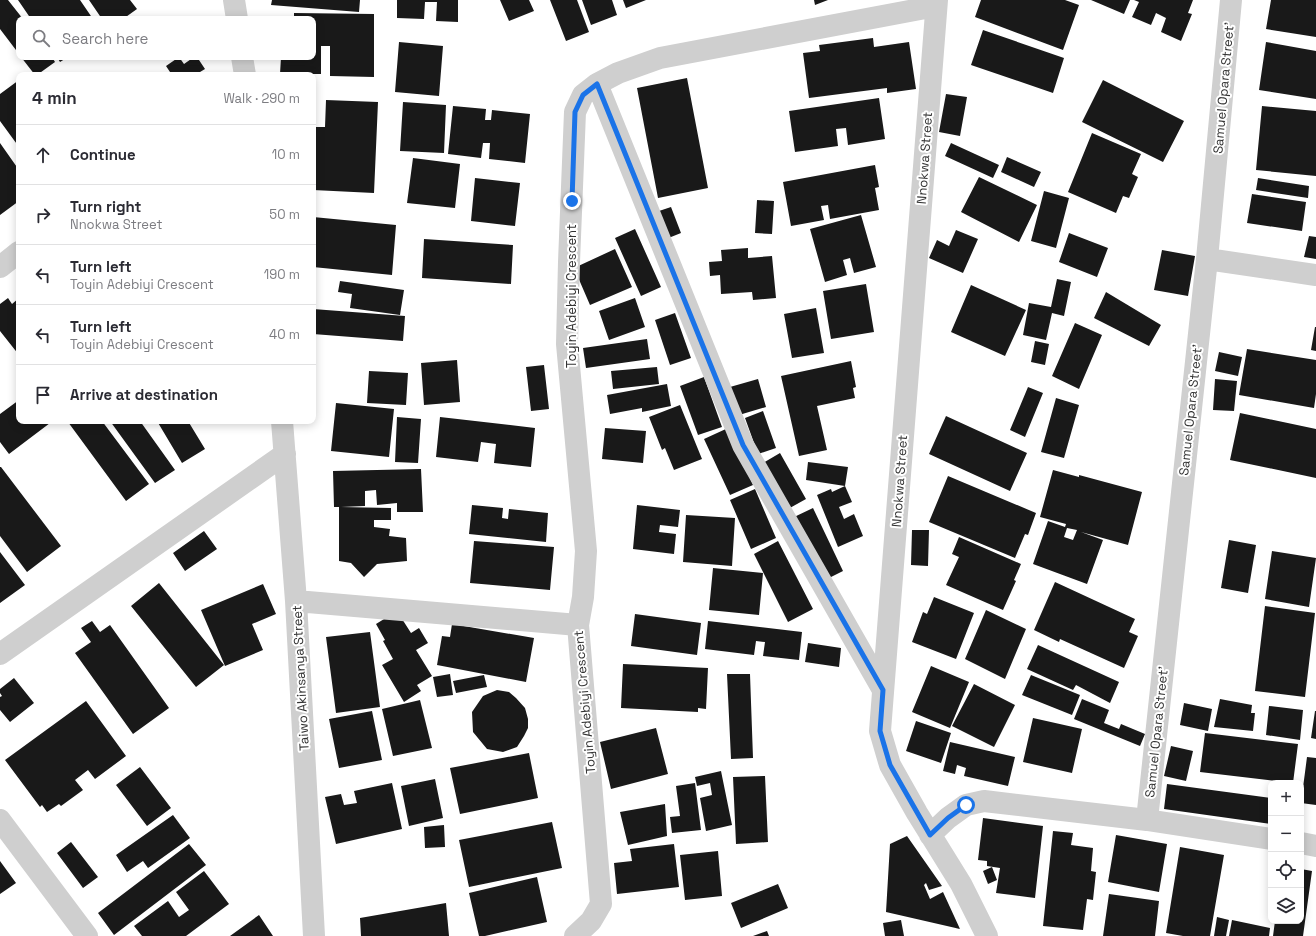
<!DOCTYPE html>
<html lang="en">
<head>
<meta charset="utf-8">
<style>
	:root { --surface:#fff; --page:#f2f2f3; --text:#2b2b33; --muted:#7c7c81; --line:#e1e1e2 }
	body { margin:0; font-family:"Space Grotesk",sans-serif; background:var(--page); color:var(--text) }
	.controls { position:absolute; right:12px; bottom:12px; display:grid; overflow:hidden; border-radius:8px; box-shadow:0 2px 10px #0003 }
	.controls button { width:36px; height:36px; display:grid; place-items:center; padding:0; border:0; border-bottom:1px solid var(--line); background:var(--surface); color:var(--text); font:20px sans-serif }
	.stop { position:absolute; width:12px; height:12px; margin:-9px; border:3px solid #1a73e8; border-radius:50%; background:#fff }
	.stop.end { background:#1a73e8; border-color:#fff; box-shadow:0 1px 4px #0008 }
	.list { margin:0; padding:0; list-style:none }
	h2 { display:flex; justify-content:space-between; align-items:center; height:52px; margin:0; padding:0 16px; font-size:17px }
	h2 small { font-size:13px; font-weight:400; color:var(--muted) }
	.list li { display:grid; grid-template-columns:26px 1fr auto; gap:12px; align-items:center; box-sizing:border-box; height:60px; padding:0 16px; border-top:1px solid var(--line) }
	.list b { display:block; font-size:15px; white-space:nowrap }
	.list p { margin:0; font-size:13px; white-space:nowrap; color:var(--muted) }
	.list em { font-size:13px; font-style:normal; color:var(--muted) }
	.icon { flex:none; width:22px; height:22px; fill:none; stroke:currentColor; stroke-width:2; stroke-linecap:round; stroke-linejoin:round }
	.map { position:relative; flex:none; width:1316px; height:936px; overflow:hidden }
	.search { position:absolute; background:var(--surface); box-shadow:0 2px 10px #0003; left:16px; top:16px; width:300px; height:44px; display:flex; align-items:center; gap:10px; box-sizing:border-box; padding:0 14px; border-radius:8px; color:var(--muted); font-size:15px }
	.panel { position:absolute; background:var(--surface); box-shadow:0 2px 10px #0003; left:16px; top:72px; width:300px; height:352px; border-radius:8px }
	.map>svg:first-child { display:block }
	.building { fill:#191919; fill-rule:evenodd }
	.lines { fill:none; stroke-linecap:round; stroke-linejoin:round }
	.minor { stroke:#cfcfcf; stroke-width:22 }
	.route { stroke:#1a73e8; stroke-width:5 }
	.labels { text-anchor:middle; stroke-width:4; stroke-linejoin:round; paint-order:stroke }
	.street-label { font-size:13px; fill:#323232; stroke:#fff }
</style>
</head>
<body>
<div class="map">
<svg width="1316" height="936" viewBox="0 0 1316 936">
	<rect width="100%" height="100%" fill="#fff"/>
	<path class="building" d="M0,0H8L23,19H19V54L0,29Z
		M18,0H80L93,19H31Z
		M89,0H130L137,9L123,19H102Z
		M272,0H360L359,12L271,5Z
		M397,0H458V22L436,21L437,2H425L424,19L397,18Z
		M500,0H529L534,11L509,21Z
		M550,0H577L589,32L566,41Z
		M582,0H612L617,15L591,25Z
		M623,0H646L626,8Z
		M814,0H828L815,5Z
		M981,0H1065L1079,5L1063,50L975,17Z
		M1091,0H1130L1124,14Z
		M1134,0H1193L1188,13L1192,14L1181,41L1161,32L1166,18L1156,13L1151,25L1132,17L1139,2Z
		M1271,0H1316V37L1266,29Z
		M294,13L374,14V77L330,76V46H321V74H280L281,57H313V19H294Z
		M983,30L1064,58L1053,93L971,65Z
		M873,38L874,47L909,42L916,89L887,93V88L809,98L803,53L820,51L819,45Z
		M399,42L443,46L439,96L395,92Z
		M1266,42L1316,51V99L1259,90Z
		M21,57H52L55,62L37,75H35Z
		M57,57H68L60,62Z
		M179,57L184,64L194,57H197L205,69L195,75H192L190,73L187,75H172L166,66Z
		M687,78L708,188L658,198L637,88Z
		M19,80V147L0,121V94Z
		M1103,80L1184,121L1163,162L1082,122Z
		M946,94L967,97L960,136L939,132Z
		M879,98L885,139L848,145L846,128L836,129L838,146L795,152L789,111Z
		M326,100L378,102L374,193L313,190V127H325Z
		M403,102L446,105L444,153L400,151Z
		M453,106L486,109L485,120H491L492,110L530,114L525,163L489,159L490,143H483L481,158L448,154Z
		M1262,106L1316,111V176L1256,170Z
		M1092,133L1141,154L1132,174L1138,177L1129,198L1123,196L1116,213L1068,192Z
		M0,143L19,170V201L0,215Z
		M951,143L999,165L993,178L945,156Z
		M1007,157L1041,172L1034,187L1001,172Z
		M413,158L460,164L455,208L407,203Z
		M875,165L879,187L875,188L879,210L830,219L828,205L821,206L824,220L791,226L783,182Z
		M979,177L1037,205L1019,242L961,212Z
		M475,178L520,183L515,226L471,221Z
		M1258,178L1309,186L1308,198L1256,190Z
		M1044,191L1069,198L1056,248L1031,241Z
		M1252,194L1306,202L1302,231L1247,223Z
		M757,200L774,201L772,234L755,233Z
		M671,207L681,233L666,239L656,212Z
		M861,215L876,267L854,273L850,258L843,260L847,275L825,282L810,229Z
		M313,217L396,225L392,275L313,267Z
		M635,229L661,287L641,296L615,238Z
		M956,230L978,239L963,273L929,258L937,240L949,246Z
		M1069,233L1108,248L1097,277L1059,262Z
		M1309,236L1316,237V259L1304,257Z
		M424,239L513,245L511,284L422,278Z
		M748,248V258L772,256L776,298L753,300L752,292L721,294L720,275L710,276L709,262L722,261L721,250Z
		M615,249L632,287L590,305L574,268Z
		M1162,250L1195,256L1188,296L1154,290Z
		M1057,279L1071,282L1064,316L1052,313L1046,340L1023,335L1029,303L1051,307Z
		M340,281L404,290L400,315L350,308L352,294L338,292Z
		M866,284L874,332L831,339L823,291Z
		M971,285L1026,310L1005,356L951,332Z
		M1106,292L1161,325L1149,346L1094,318Z
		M8,298L12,304L19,298V355L0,331V304Z
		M635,298L645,327L609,340L599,311Z
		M816,308L824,353L792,358L784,314Z
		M313,309L405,316L403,341L313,334Z
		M675,313L691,358L670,365L655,320Z
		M1075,323L1102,335L1079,389L1052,376Z
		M1315,327H1316V351L1311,350Z
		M647,339L650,359L586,368L583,348Z
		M1035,341L1049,344L1045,365L1031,362Z
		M1247,349L1316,360V394L1314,408L1239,395Z
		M1219,352L1242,357L1238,376L1215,371Z
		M457,360L460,402L424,405L421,363Z
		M851,361L856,387L853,388L855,398L817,406L827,450L799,456L781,376Z
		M544,365L549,409L531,411L526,367Z
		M657,367L659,384L613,389L611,371Z
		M369,371L408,373L406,405L367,403Z
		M704,377L722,427L698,435L680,386Z
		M758,379L766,407L739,415L730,387Z
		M1215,379L1237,381L1234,411L1213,410Z
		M667,384L671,406L642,412V408L610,414L607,395Z
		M1028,387L1043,393L1025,437L1010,430Z
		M1056,398L1079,405L1064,458L1041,452Z
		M19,400V421H49L50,423L9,454L0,442V414Z
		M336,403L394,409L389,457L331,451Z
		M680,405L702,459L674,470L665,448L662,450L649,417Z
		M763,411L776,448L758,454L745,418Z
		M1240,413L1316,429V478L1230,460Z
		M946,416L1027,453L1010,491L929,454Z
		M397,417L421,419L418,463L395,462Z
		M440,417L535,428L531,467L494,463L496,444L481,442L478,462L436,457Z
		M70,421H102L149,484L126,501L68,422Z
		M110,421H140L175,470L155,483Z
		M157,421H188L205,449L182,463Z
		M605,428L646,431L643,463L602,459Z
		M728,428L753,485L730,495L704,439Z
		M780,453L806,499L788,509L763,463Z
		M808,462L848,467L845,486L806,480Z
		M0,467H1L61,546L27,572L0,536Z
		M421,469L423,512H397V503L377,505L376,490L365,491V506L341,507L391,508V520H374V527L390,529L389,536L406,538L407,561L377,564L364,577L351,563L339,561V507H334L333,471Z
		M1053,470L1079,477V475L1142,492L1128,545L1081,532L1103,540L1087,584L1033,564L1048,521L1065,527L1066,524L1040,517ZM1067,528L1077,530L1073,540L1064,537Z
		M948,476L1036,513L1028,535L1025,534L1015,558L929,522Z
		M845,486L852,502L839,507L844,519L854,514L863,536L838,547L817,495L831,489L832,492Z
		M755,489L776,538L751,549L730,500Z
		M472,505L503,508L502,518L508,519L509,509L548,513L546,542L469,534Z
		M637,505L680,510L678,527L660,525L659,532L676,534L674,554L633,549Z
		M813,508L843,571L823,581L792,518Z
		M686,515L735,518L732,566L683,562Z
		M912,530H929L928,566L911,565Z
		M204,531L217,549L185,571L173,553Z
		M959,537L1021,564L1014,580L1016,581L1003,610L946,585L959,557L952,554Z
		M1229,540L1256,545L1248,593L1221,588Z
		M474,541L554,547L550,590L470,583Z
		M778,541L813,609L788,622L754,554Z
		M1272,551L1316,558L1309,607L1265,599Z
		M0,552L25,585L0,603Z
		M713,568L763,573L759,615L709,610Z
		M1055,582L1135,619L1129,632L1138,636L1124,668L1060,639L1059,642L1034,630Z
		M159,583L224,665L196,687L131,606Z
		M263,584L276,614L252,624L263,650L225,666L201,610Z
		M934,597L974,613L956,659L912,642L923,612L927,614Z
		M1265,606L1315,613L1305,697L1255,691Z
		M986,610L1026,629L1005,679L965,659Z
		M397,611L411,633L419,628L428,643L416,650L432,676L417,685L421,691L404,702L382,665L393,659L383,641L385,640L376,624Z
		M635,614L701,623L697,655L631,646Z
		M92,621L100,632L110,625L169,708L133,734L75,653L91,642L81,628Z
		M708,621L802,632L799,660L763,656L765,642L756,641L754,655L705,649Z
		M452,624L534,638L526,682L437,665L442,636L450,637Z
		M370,632L380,707L336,713L326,637Z
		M808,643L841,648L839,667L805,662Z
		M1038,645L1119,682L1110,703L1076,685L1073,690L1027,669Z
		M623,664L708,668L706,709L698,708V712L621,708Z
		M931,666L969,682L950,728L912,712Z
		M450,674L453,695L437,697L433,677Z
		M727,674H750L753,758L731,759Z
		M484,675L487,687L456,693L453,681Z
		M1031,675L1080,695L1072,715L1022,695Z
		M14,678L34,703L10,722L0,710V697L2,696L0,693V689Z
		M974,684L1015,705L994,747L952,726Z
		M497,690L509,692L516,698L525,708L528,719V728L524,736L517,747L503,752L487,749L473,732L472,712L483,696Z
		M1082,699L1109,710L1104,723L1119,729L1121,724L1145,734L1140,746L1074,719Z
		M1220,699L1252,705L1251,713H1255L1253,731L1214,727Z
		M420,700L432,748L393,756L382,709Z
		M86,701L126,756L95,779L88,770L75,780L83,790L61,806L59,804L47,812L42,805L40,807L5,760Z
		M1184,703L1212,709L1208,731L1180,725Z
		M1269,706L1303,710L1300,740L1266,735Z
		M372,711L382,760L339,768L329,719Z
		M1315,711H1316V739L1311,738Z
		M1033,718L1082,729L1072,773L1023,762Z
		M916,721L951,733L941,763L906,751Z
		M656,728L668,774L611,789L600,742Z
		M1205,733L1298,744L1293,783L1200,772Z
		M950,742L1015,757L1008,786L964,776L966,768L957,765L955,774L943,771Z
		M1171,746L1193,751L1186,781L1164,776Z
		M529,753L538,798L460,814L450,768Z
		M1307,757L1316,758V805L1301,803Z
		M140,767L171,808L147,826L116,785Z
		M721,771L732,825L706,831L700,798L712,795L710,783L697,786L695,777Z
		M765,776L768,842L736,844L733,777Z
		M435,779L443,818L409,826L401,786Z
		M392,783L402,829L336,844L325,797L341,794L344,805L357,803L354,791Z
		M695,783L701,830L672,833L670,817L680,816L676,786Z
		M1167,784L1271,798V824L1164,809Z
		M665,804L667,836L628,845L620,812Z
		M173,815L190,838L148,868L143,861L127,872L116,855Z
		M983,818L1043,826L1035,898L996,893L1000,868L987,866V861L978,860Z
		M552,822L562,868L469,887L459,840Z
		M444,825L445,847L425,848L424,827Z
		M1053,831L1073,833L1071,845L1093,848L1091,871L1096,872L1093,900L1087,899L1083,930L1043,926Z
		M1116,835L1167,844L1159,892L1108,882Z
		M907,836L942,886L929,890L926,883L924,885L930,899L943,892L960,929L886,912L890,844Z
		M71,842L98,877L83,888L57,853Z
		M189,844L206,865L114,935L98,913Z
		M674,844L679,887L617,894L614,863L632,861L630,849Z
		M1180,847L1224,855L1210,936H1183L1166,933Z
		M718,851L722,896L685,900L680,855Z
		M0,861L16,883L0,894Z
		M992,867L997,880L988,884L983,871Z
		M1301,869L1312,871L1303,936H1273L1275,921H1301Z
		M204,871L229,904L186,936H142L134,926L168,901L179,917L189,910L176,892Z
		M537,877L547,922L485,936H479L469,893Z
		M778,884L788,908L741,928L731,903Z
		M1109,894L1159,901L1155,936H1103Z
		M446,903L449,936H361L360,918Z
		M259,915L273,936H230Z
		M1217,917L1229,920L1226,936H1214Z
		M901,920L904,936H885L883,923Z
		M1232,920L1270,928L1269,936H1229Z
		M767,931L769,936H753Z"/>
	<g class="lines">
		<path class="minor" d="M234,0L237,19
			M937,0L880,731L890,765L917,813L961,884L987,936
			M242,57L245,75
			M597,84L618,73L660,58L936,6
			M1207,259L1316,275
			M0,267L19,252
			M282,421L296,601L314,936
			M296,601L578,625
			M0,654L285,454
			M0,820L87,936
			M1147,820L1207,259L1231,0
			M930,835L948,818L966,805L984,801L1147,820L1271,839
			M1301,843L1316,846
			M575,936L591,921L601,904L578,625L583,597L586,551L567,344L569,262L575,112L583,95L597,84L743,445L883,690"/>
	</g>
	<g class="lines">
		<path class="route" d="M572,201L575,112L583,95L597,84L743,445L883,690L880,731L890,765L930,835L948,818L966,805"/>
	</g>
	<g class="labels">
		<g class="street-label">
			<text transform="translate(1223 88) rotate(-85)" y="5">Samuel Opara Street'</text>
			<text transform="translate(924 158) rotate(-86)" y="5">Nnokwa Street</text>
			<text transform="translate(571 296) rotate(-90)" y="5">Toyin Adebiyi Crescent</text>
			<text transform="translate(1190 410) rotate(-84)" y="5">Samuel Opara Street'</text>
			<text transform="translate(899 481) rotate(-86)" y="5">Nnokwa Street</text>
			<text transform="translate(300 678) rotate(-93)" y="5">Taiwo Akinsanya Street</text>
			<text transform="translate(584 702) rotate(-95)" y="5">Toyin Adebiyi Crescent</text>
			<text transform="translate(1156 732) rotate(-84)" y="5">Samuel Opara Street'</text>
		</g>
	</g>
</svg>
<div class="controls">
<button>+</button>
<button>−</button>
<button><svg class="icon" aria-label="locate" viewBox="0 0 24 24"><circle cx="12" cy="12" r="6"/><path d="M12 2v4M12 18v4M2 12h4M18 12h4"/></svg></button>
<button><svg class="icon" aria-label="layers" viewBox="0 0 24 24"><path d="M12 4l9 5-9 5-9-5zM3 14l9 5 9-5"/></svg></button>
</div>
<div class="stop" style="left:966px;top:805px"></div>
<div class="stop end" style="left:572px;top:201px"></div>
<div class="search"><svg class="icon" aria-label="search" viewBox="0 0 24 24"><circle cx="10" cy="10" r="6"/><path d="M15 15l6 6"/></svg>Search here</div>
<section class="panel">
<h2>4 min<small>Walk · 290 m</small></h2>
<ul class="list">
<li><svg class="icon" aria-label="ahead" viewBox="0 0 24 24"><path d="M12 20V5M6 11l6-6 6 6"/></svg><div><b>Continue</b></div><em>10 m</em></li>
<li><svg class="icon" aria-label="right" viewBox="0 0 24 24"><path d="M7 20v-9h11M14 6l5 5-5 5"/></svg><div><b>Turn right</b><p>Nnokwa Street</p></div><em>50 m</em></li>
<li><svg class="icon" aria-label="left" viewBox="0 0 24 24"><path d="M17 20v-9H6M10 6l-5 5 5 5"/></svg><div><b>Turn left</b><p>Toyin Adebiyi Crescent</p></div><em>190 m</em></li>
<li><svg class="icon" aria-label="left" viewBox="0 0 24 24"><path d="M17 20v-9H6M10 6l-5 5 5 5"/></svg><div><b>Turn left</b><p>Toyin Adebiyi Crescent</p></div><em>40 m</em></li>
<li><svg class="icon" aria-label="arrive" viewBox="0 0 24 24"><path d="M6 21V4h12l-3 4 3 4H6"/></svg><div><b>Arrive at destination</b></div></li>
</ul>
</section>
</div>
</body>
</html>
